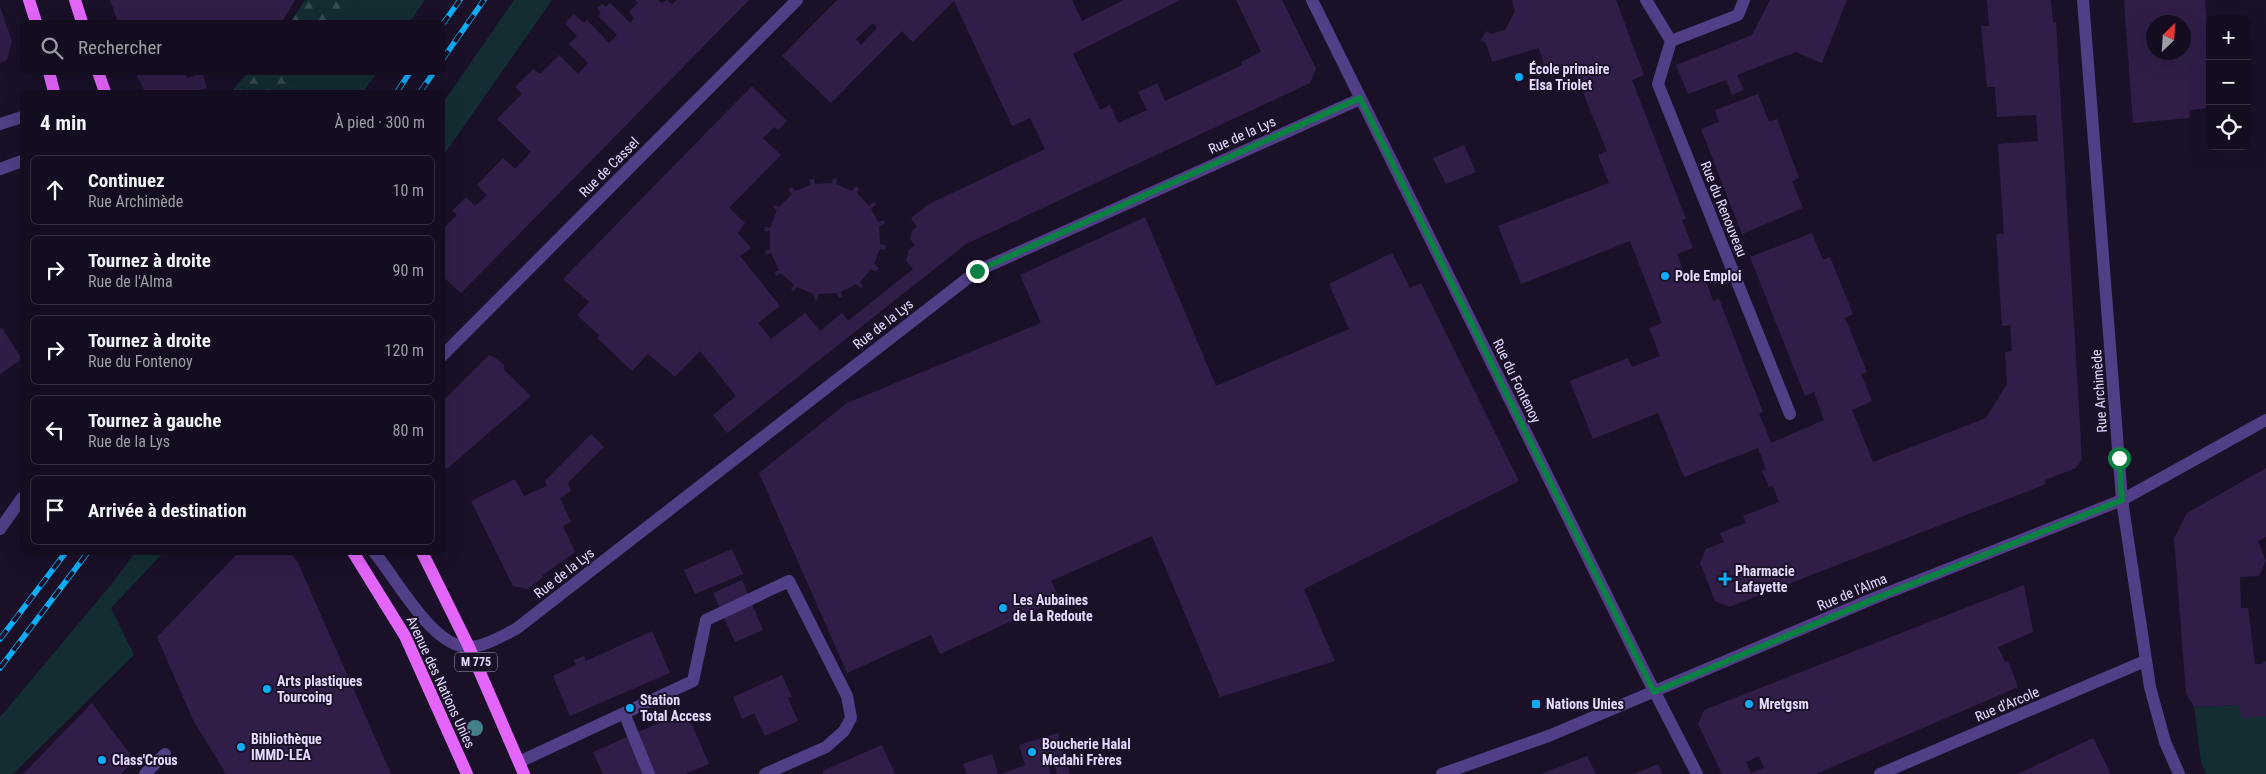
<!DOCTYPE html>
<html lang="fr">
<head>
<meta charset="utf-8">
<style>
	:root { --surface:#140d1f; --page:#211b2c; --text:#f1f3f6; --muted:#9d9ca4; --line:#332d3d }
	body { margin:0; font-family:"Roboto Condensed",sans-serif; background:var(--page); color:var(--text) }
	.controls { position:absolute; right:15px; top:15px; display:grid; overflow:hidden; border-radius:8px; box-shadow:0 5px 20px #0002 }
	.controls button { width:45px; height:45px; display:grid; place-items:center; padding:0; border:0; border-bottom:1px solid var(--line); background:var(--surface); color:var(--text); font:25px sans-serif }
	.compass { position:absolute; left:2146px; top:15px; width:45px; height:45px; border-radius:50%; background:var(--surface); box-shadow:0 5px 20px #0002; rotate:25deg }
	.stop { position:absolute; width:15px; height:15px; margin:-11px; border:4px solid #0b8043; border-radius:50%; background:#fff }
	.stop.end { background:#0b8043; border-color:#fff; box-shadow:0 1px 5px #0008 }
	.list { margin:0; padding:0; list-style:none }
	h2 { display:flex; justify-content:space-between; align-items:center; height:65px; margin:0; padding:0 20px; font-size:21px }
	h2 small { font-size:16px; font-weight:400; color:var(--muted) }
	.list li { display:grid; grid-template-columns:32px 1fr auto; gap:15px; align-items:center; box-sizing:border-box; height:70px; margin:0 10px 10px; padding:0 10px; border:1px solid var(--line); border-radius:8px }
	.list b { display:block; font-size:19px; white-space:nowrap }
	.list p { margin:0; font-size:16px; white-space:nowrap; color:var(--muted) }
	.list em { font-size:16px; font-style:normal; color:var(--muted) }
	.icon { flex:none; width:28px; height:28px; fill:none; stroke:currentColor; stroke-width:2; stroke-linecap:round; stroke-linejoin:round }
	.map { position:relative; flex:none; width:2266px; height:774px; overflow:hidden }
	.search { position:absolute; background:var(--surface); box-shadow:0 5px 20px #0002; left:20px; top:20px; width:425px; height:55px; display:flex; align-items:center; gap:12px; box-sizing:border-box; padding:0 18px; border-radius:8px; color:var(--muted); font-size:19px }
	.panel { position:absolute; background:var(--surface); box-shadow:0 5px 20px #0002; left:20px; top:90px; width:425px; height:465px; border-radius:8px }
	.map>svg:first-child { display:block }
	.green { fill:#142d33 }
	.forest { fill:url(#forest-firs) }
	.building { fill:#301e49; fill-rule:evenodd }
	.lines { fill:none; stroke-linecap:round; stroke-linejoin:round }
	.service { stroke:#513e86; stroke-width:12 }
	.pedestrian { stroke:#513e86; stroke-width:12 }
	.minor { stroke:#513e86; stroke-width:12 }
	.tertiary { stroke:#513e86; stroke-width:12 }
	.primary { stroke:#e365fa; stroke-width:12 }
	.rail-casing { stroke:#0dadf7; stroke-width:5.5 }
	.rail { stroke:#1a1129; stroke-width:4; stroke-dasharray:11; stroke-linecap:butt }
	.tree { fill:#44818a }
	.route { stroke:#0b8043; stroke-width:6 }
	.poi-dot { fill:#0dadf7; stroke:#1a1129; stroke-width:2 }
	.labels { text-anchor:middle; stroke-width:4; stroke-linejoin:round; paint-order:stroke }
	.shield { fill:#1a1129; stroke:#a99ebe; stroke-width:1 }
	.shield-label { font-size:12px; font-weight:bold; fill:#e6dafe }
	.poi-label { font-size:14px; font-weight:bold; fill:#e6dafe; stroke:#1a1129; text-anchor:start }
	.street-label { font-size:14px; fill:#e6dafe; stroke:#1a1129 }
</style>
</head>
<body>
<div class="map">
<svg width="2266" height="774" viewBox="0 0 2266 774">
	<defs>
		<pattern id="forest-firs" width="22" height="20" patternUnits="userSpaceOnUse" patternTransform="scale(1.25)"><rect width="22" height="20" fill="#142d33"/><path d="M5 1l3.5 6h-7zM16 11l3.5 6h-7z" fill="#364b52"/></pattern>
	</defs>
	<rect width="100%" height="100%" fill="#1a1129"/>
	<path class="green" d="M361,0H425L410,22H335Z
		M514,0H552L443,156V103Z
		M295,73H377L363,92H283Z
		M135,553H163L111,608L134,655L13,774H0V717L111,585Z
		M2240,705L2266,716V774H2206L2201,762L2194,707Z"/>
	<path class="forest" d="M305,0H361L335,22H291Z
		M248,73V72L295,73L283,92H231Z"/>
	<path class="building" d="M110,0H295L282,22H118Z
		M635,0H658L662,3L667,0L672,4L677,0H749L461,293L442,276V242L446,238L442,235V230L457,215L452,211L466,197L475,206L487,195L477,185L503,158L515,169L531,152L497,119L522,94L515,87L533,69L540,74L559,55L578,74L588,63L569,44L577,36L565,23L574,14L584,23L587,20L609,43L617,35L598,16L601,13L597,8L602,4L606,7L610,3L630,23L634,18L629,12L638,3Z
		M837,0H1072L1082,21L1124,0H1180L1073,54L1100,110L1110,105L1118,123L1147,110L1138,92L1157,83L1165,101L1242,65L1241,62L1261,52L1236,0H1282L1316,69L1310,83L966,244L727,433L713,415L736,396L700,351L675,377L648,354L632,371L597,338L599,335L577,315L589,302L563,279L752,86L787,121L778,130L774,127L763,138L781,155L729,208L745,223L738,233L751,248L740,256L780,306L758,323L771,339L805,313L820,331L842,313L848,321L913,269L906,261L909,250L915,245L910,239L912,231L917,227L911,218L929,204L1045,149L1030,118L1012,126L954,1L913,42L902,31L831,103L782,56ZM873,23L877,28L861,45L856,39Z
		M1512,0H1616L1644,75L1632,80L1686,219L1682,220L1693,248L1677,254L1687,280L1703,273L1713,301L1719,299L1763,412L1759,413L1771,443L1824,420L1814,392L1805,396L1750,257L1812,233L1823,260L1830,257L1853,314L1845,318L1867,372L1861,374L1872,401L1852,410L1873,462L1986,418L2007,384L2005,352L2012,351L2010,325L2002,326L1996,234H2004L1998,144L2038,141L2036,115L1997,117L1995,87H1987L1981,26H1989L1987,0H2051L2053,23L2056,22L2082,459L2076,468L2045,480L2046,484L1729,607L1715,601L1700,563L1706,549L1724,542L1720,533L1746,523L1743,516L1779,502L1773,486L1769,487L1762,471L1766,469L1758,448L1684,477L1658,413L1593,439L1570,381L1628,358L1632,367L1660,356L1649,328L1662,323L1630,241L1521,284L1498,226L1609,183L1598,155L1607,151L1573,68L1547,75L1539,48L1492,62L1486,43L1481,40L1486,31L1491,34L1505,30L1515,11Z
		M1770,0H1847L1822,63L1796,52L1737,75L1744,90L1732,95L1726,80L1688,94L1676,65L1752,35Z
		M2124,0H2205L2210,66V108L2189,110L2190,118L2133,123ZM2154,22H2184V52H2154Z
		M0,7L12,41L7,60L0,63Z
		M135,72H185L187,78L202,73L207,88L197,92H145Z
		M1758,94L1769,122L1777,119L1799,178L1792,181L1803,208L1742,234L1701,129L1719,122L1715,110Z
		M1464,145L1476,172L1446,184L1433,158Z
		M833,178L837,179L836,184L852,191L856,186L859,189L857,193L869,206L874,202L876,204L871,209L878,222L884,220L885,224L879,227L880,244L886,245L885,250L880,249L874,264L879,268L876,272L871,269L860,282L863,286L860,288L856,284L841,292L842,297L839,298L837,293L818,294L817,300L814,299V294L797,287L794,291L791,290L794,285L781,273L776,276L775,272L779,270L771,253L766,255L765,251L770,249V231H764L765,227L770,228L777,210L773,207L775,205L779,207L792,194L788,190L792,187L795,191L811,185L809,180L814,179L815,184L832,183Z
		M1145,217L1216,386L1349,329L1329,284L1392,253L1410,288L1421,283L1519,481L1304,589L1335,661L1220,697L1152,536L1051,581L1060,599L1018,618L940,654L931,635L847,673L759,473L847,403L1041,323L1020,275Z
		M2,328L22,359L0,374V329Z
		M489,355L496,358L504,365V370L531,396L447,469L442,463V402Z
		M591,434L604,447L568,483L571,491L560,498L571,522L563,526L575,552L543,575V577L528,589L513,586L471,501L515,479L524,496L547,486L545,481Z
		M2266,468V537L2258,541L2266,561L2259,576L2240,577L2241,608H2248L2255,664H2262L2266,661V716L2241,718L2240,705L2194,707L2186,693L2174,538L2187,513Z
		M732,549L743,574L695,594L684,570Z
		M239,552H290L298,563L391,774H226L193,720L157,637Z
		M742,580L763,630L735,642L713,593Z
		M2024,585L2033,632L1998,647L2005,662L2008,661L2018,687L1816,774H1722L1698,724L1704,710ZM1759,756L1764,768L1751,773L1746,762Z
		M652,631L670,673L570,716L553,676L576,665L574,660L584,656L586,661Z
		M782,675L792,697L788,698L798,721L765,736L754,713L742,719L733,697Z
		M92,703L134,760L121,774H23Z
		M686,711L709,764L685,774H603L593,752Z
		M1058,733L1070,774H1057L1052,756L1046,758L1051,774H1001L1025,765L1019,745Z
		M2093,738L2111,774H2018Z
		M882,745L895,774H823L822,771Z
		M992,754L998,774H967L963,764Z
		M1587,756L1596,774H1541Z
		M1658,764L1663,774H1634Z"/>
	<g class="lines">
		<path class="service" d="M0,529L22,498
			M624,713L649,774
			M519,762L693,681L706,620L789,581L847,696L851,718L844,731L826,747L765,774"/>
		<path class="pedestrian" d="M145,774L165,754"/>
		<path class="minor" d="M1312,0L1645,673L1697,774
			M1646,0L1671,41L1738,15L1744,0
			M2083,0L2122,500L2150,687L2165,742L2179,774
			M1671,41L1658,84L1790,414
			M442,356L797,0
			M374,552C396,578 433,649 470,647C486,646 502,636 516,629L977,271L1360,99
			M1442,774L1551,735L1872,599L2122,500L2266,420
			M1880,774L2145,661"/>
		<path class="tertiary" d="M0,124L22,117
			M0,169L22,161"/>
		<path class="primary" d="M29,0L36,22
			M75,0L82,22
			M49,72L54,92
			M98,72L105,92
			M353,552L405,636L467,774
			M422,552L469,647L524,774"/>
		<g class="rail-casing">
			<path id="rail" d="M442,25L460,0
				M442,60L484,0
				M397,92L410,72
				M420,92L434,72
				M0,639L66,552
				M0,668L88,552"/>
		</g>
		<use href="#rail" class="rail"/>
	</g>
	<circle class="tree" cx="475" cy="728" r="8"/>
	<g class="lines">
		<path class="route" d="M977,271L1360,98L1654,692L1872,600L2122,500L2119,458"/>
	</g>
	<g class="poi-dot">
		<circle cx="1519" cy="77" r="5"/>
		<circle cx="1665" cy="276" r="5"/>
		<path d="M1722.5 571.5h5v5h5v5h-5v5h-5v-5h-5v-5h5z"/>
		<circle cx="1003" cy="608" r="5"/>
		<circle cx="267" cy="689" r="5"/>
		<rect x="1531" y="699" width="10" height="10" rx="2.5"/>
		<circle cx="1749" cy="704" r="5"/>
		<circle cx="630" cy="708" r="5"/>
		<circle cx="241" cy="747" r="5"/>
		<circle cx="1032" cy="752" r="5"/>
		<circle cx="102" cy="760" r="5"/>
	</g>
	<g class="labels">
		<rect class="shield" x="455" y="652.5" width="42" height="19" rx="4"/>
		<g class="shield-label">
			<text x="476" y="666">M 775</text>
		</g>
		<g class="poi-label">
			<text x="1529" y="74">École primaire<tspan x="1529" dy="16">Elsa Triolet</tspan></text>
			<text x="1675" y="281">Pole Emploi</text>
			<text x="1735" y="576">Pharmacie<tspan x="1735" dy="16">Lafayette</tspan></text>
			<text x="1013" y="605">Les Aubaines<tspan x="1013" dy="16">de La Redoute</tspan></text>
			<text x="277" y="686">Arts plastiques<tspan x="277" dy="16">Tourcoing</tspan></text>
			<text x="640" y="705">Station<tspan x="640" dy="16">Total Access</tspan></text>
			<text x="1546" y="709">Nations Unies</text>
			<text x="1759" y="709">Mretgsm</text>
			<text x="251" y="744">Bibliothèque<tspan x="251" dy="16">IMMD-LEA</tspan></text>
			<text x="1042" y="749">Boucherie Halal<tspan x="1042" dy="16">Medahi Frères</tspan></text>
			<text x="112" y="765">Class'Crous</text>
		</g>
		<g class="street-label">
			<text transform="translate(1242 135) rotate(-24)" y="5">Rue de la Lys</text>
			<text transform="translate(609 167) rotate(-45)" y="5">Rue de Cassel</text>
			<text transform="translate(1724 209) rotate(68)" y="5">Rue du Renouveau</text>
			<text transform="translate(883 324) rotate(-38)" y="5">Rue de la Lys</text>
			<text transform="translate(1517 381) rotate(64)" y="5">Rue du Fontenoy</text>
			<text transform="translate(2099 391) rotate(-94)" y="5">Rue Archimède</text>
			<text transform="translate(564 573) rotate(-38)" y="5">Rue de la Lys</text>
			<text transform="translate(1852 592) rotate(-23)" y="5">Rue de l'Alma</text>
			<text transform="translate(441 682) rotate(65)" y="5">Avenue des Nations Unies</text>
			<text transform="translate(2007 704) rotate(-23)" y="5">Rue d'Arcole</text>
		</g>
	</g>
</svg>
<div class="controls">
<button>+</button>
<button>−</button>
<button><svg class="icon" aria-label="locate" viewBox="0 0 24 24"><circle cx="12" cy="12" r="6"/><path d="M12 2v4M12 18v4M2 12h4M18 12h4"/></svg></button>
</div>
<svg class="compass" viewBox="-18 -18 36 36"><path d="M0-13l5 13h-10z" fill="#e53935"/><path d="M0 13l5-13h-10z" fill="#9d9ca4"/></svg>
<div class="stop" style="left:2119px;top:458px"></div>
<div class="stop end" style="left:977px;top:271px"></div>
<div class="search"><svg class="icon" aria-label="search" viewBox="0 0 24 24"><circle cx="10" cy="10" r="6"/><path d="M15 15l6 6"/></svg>Rechercher</div>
<section class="panel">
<h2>4 min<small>À pied · 300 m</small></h2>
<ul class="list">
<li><svg class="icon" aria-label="ahead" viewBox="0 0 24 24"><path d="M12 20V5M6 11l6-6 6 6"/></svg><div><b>Continuez</b><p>Rue Archimède</p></div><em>10 m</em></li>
<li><svg class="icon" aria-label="right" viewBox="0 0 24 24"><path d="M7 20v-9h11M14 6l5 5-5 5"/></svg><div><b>Tournez à droite</b><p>Rue de l'Alma</p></div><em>90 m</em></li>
<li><svg class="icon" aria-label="right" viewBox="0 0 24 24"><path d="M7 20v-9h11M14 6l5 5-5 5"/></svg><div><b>Tournez à droite</b><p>Rue du Fontenoy</p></div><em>120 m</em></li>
<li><svg class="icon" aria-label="left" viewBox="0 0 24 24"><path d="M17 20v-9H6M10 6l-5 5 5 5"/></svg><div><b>Tournez à gauche</b><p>Rue de la Lys</p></div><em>80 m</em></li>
<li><svg class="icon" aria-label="arrive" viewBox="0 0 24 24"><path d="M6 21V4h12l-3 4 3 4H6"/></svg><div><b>Arrivée à destination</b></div></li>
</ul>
</section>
</div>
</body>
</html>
